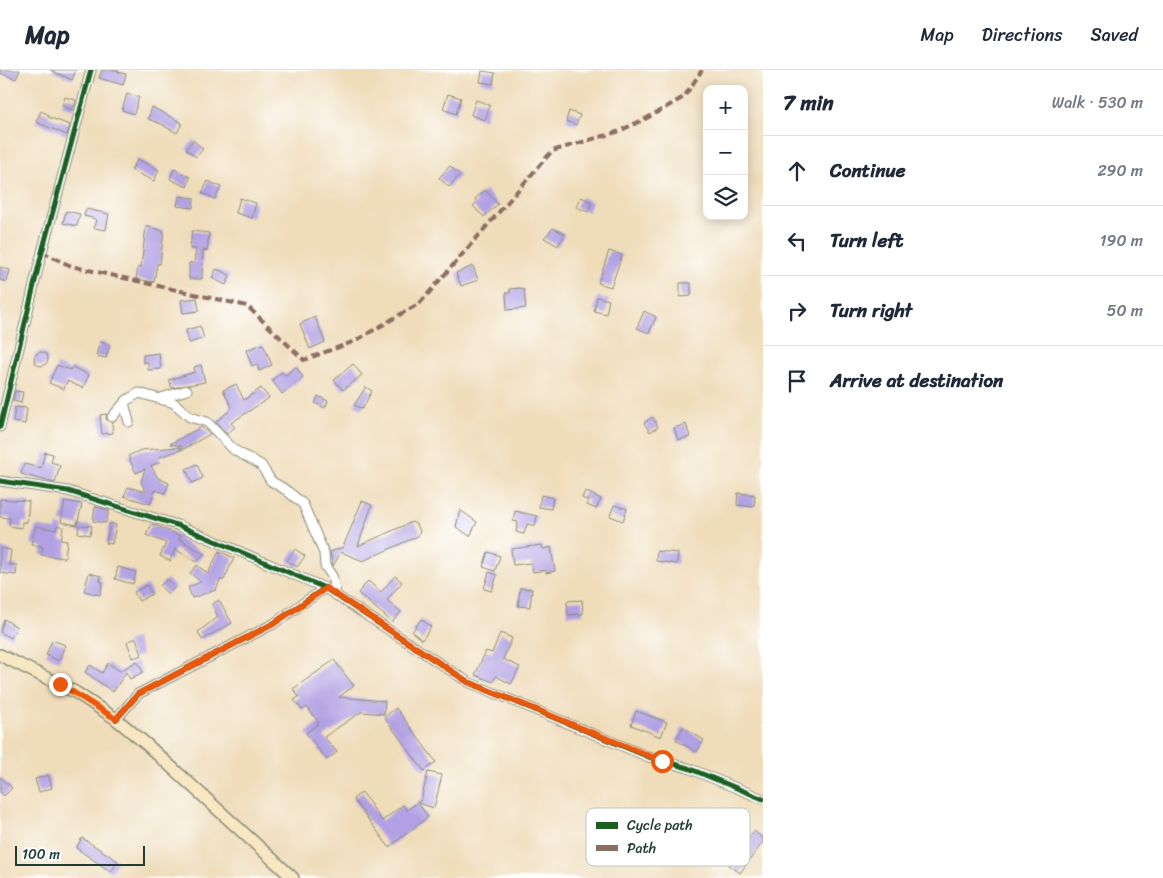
<!DOCTYPE html>
<html lang="en">
<head>
<meta charset="utf-8">
<style>
	:root { --surface:#fff; --page:#f2f2f3; --text:#1f2937; --muted:#747a83; --line:#e0e1e3 }
	body { margin:0; font-family:Sriracha,sans-serif; background:var(--page); color:var(--text) }
	.controls { position:absolute; right:15px; top:15px; display:grid; overflow:hidden; border-radius:10px; box-shadow:0 2px 12px #0003 }
	.controls button { width:45px; height:45px; display:grid; place-items:center; padding:0; border:0; border-bottom:1px solid var(--line); background:var(--surface); color:var(--text); font:25px sans-serif }
	.scale { position:absolute; left:15px; bottom:12px; width:130px; box-sizing:border-box; padding-left:5px; border:2px solid #1f3d34; border-top:0; font-size:14px; line-height:18px; white-space:nowrap; color:#1f3d34; -webkit-text-stroke:4px #fff; paint-order:stroke }
	.stop { position:absolute; width:15px; height:15px; margin:-11px; border:4px solid #ea580c; border-radius:50%; background:#fff }
	.stop.end { background:#ea580c; border-color:#fff; box-shadow:0 1px 5px #0008 }
	.list { margin:0; padding:0; list-style:none }
	h2 { display:flex; justify-content:space-between; align-items:center; height:65px; margin:0; padding:0 20px; font-size:21px }
	h2 small { font-size:16px; font-weight:400; color:var(--muted) }
	.list li { display:grid; grid-template-columns:32px 1fr auto; gap:15px; align-items:center; box-sizing:border-box; height:70px; padding:0 20px; border-top:1px solid var(--line) }
	.list b { display:block; font-size:19px; white-space:nowrap }
	.list em { font-size:16px; font-style:normal; color:var(--muted) }
	.icon { flex:none; width:28px; height:28px; fill:none; stroke:currentColor; stroke-width:2; stroke-linecap:round; stroke-linejoin:round }
	.map { position:relative; flex:none; width:763px; height:808px; overflow:hidden }
	header { display:flex; align-items:center; gap:30px; box-sizing:border-box; height:70px; padding:0 25px; background:var(--surface); border-bottom:1px solid var(--line) }
	header strong { font-size:24px }
	nav { display:flex; gap:28px; margin-inline-start:auto; font-size:18px }
	main { display:flex }
	aside { flex:1; background:var(--surface) }
	.map>svg:first-child { display:block }
	.building { fill:#b1a0e3 }
	.lines { fill:none; stroke-linecap:round; stroke-linejoin:round }
	.street-casing { stroke:#878c76; stroke-width:11 }
	.secondary-casing { stroke:#878c76; stroke-width:14 }
	.street { stroke:#fff; stroke-width:9 }
	.secondary { stroke:#f7e8c3; stroke-width:11 }
	.quiet { stroke:#8d6e63; stroke-width:4; stroke-dasharray:8 4; stroke-linecap:butt }
	.cycleway-casing { stroke:#fff; stroke-width:8 }
	.cycleway { stroke:#1b5e20; stroke-width:5 }
	.route { stroke:#ea580c; stroke-width:6 }
	.key { fill:#fff; stroke:#bcc5c2; stroke-width:1 }
	.key-label { font-size:14px; fill:#1f3d34 }
</style>
</head>
<body>
<header>
<strong>Map</strong>
<nav><a>Map</a><a>Directions</a><a>Saved</a></nav>
</header>
<main>
<div class="map">
<svg width="763" height="808" viewBox="0 0 763 808">
	<rect width="100%" height="100%" fill="#fff"/>
	<filter id="ink" filterUnits="userSpaceOnUse"><feTurbulence type="fractalNoise" baseFrequency=".02" numOctaves="2"/><feDisplacementMap in="SourceGraphic" scale="10" xChannelSelector="R" yChannelSelector="G"/><feConvolveMatrix kernelMatrix="1 2 1 2 8 2 1 2 1" color-interpolation-filters="sRGB"/></filter>
	<filter id="wash" filterUnits="userSpaceOnUse"><feTurbulence type="fractalNoise" baseFrequency=".0096" numOctaves="4" result="noise"/><feDisplacementMap in="SourceGraphic" scale="20" xChannelSelector="R" yChannelSelector="G"/><feGaussianBlur stdDeviation="1.12" result="paint"/><feColorMatrix in="noise" values="0 0 0 0 0 0 0 0 0 0 0 0 0 0 0 0 0 1.4 0 .05"/><feComposite in="paint" operator="in"/></filter>
	<g filter="url(#wash)">
		<rect width="100%" height="100%" fill="#efdcb9"/>
		<g id="blocks">
			<path class="building" d="M0,0H20L16,9L0,3Z
				M50,0H76L72,10Z
				M102,0H118V2L126,4L123,15L99,8Z
				M482,1L495,3L493,14L480,12Z
				M127,24L139,27L134,44L122,40Z
				M448,24L461,28L456,44L443,39Z
				M65,27L76,30L73,40L62,36Z
				M476,30L490,35L485,50L471,45Z
				M152,37L182,53L177,63L164,56V55L148,49Z
				M41,41L49,45L48,47L70,55L67,65L36,52Z
				M569,41L580,45L576,55L566,51Z
				M193,70L203,79L196,87L186,79Z
				M138,89L159,100L154,111L131,100Z
				M450,96L460,105L449,117L439,108Z
				M174,99L190,107L187,117L170,109Z
				M208,111L221,117L215,129L202,123Z
				M485,120L498,134L484,147L473,136L477,132L475,129Z
				M179,126L194,128L193,138L177,136Z
				M581,127L592,132L588,142L576,137Z
				M240,128L256,133L252,148L236,143Z
				M86,139L109,144L106,160L94,158L96,149L84,146Z
				M66,141L80,144L77,156L63,153Z
				M146,156L164,161L160,194H157L154,212L136,209L138,197H141Z
				M553,158L565,164L558,176L544,168Z
				M192,161L209,163L207,181L203,180L202,209H189V193H194L196,179H190Z
				M609,181L622,185L611,217L598,213Z
				M473,196L478,210L461,216L456,203Z
				M0,197L10,200L7,212L0,210Z
				M216,199L230,205L226,215L212,208Z
				M680,213H691V226L680,227Z
				M520,218L524,220L526,238L507,240L506,223H510V219Z
				M597,227L609,230L606,244L594,241Z
				M197,228L199,241L183,243L181,230Z
				M644,241L656,247L649,263L637,258Z
				M315,247L325,272L310,279L300,254Z
				M200,256L204,268L189,273L186,260Z
				M100,272L110,275L106,288L96,286Z
				M263,274L272,295L259,301L257,294L252,296L246,280Z
				M34 289a7 7 0 1 1 14 0a7 7 0 1 1-14 0Z
				M159,283L161,299L148,300V292L143,293V285Z
				M353,294L362,305L343,320L334,310Z
				M57,295L70,300L72,297L89,305L83,318L67,311L64,319L49,313Z
				M201,295L205,312L172,318L169,310L195,302L194,297Z
				M296,297L303,307L282,324L272,310L282,302L285,305Z
				M236,314L244,330L261,318L269,328L231,353L235,357L227,364L216,352L232,338L223,320Z
				M366,317L372,321L362,339L354,335Z
				M15,321L23,322L21,333L13,331Z
				M318,326L328,331L325,338L315,333Z
				M15,337L27,338L25,354L13,352Z
				M107,344L106,349L112,353L113,363L102,364L100,345Z
				M653,347L658,357L650,362L644,353Z
				M686,354L690,367L678,370L674,358Z
				M201,357L210,364L182,380V376L170,374Z
				M180,377L181,380L159,387L160,392L151,396L158,408L169,413L165,423L155,420L150,434L124,426L128,417L146,422L141,412L145,399L136,403L128,386L141,380Z
				M45,382L53,384L51,392L60,395L55,413L21,404L24,394L41,398Z
				M197,394L203,408L192,413L186,399Z
				M585,421L601,429L596,439L587,435L589,431L582,428Z
				M738,423L755,425L754,437L737,435Z
				M541,425L553,428L551,439L539,437Z
				M0,429L29,431L27,452H22V458L9,456L10,448L0,447Z
				M65,431L82,434L77,455L61,452Z
				M362,431L372,435L358,476L412,452L417,455L420,461L418,466L363,491L341,482L333,496L330,482L343,477Z
				M614,435L627,439L623,451L610,446Z
				M95,437L109,440L106,453L93,451Z
				M460,440L477,452L470,466L456,457Z
				M515,441L537,446L535,456L527,454L524,464L516,462L518,452L513,451Z
				M110,453L116,455L112,474L106,473Z
				M152,454L181,466L179,469L204,484L197,492L175,479L170,491L160,486L166,473L146,465Z
				M57,455L63,457L61,470L67,471L65,488L41,485L43,477L31,474L36,456L56,460Z
				M79,455L92,456L90,465L78,463Z
				M542,475L543,479L551,477L555,501L546,503V500L533,502L531,493L513,495L511,479Z
				M0,478L11,480L9,495H17L16,505L0,503Z
				M295,479L305,486L297,497L287,491Z
				M219,481L234,488L224,510H220L216,520L192,528L188,517L201,512L190,503L197,495L208,504Z
				M657,481L678,483L677,494L656,491Z
				M488,482L500,486L495,501L483,497Z
				M118,497L136,502L133,514L115,509Z
				M489,502L497,505L492,521L484,519Z
				M89,503L101,506L100,511L103,512L100,525L84,521Z
				M395,506L402,512L387,530L401,542L392,552L358,523L368,511L381,522Z
				M167,509L175,517L168,524L160,516Z
				M147,515L152,524L139,531L134,522Z
				M520,518L532,519L530,537L518,536Z
				M219,530L232,553L202,570L198,562L218,547L212,534Z
				M582,530L583,544L568,545L567,531Z
				M4,549L17,557L11,568L0,562Z
				M421,549L431,557L422,570L412,562Z
				M500,563L512,568L503,589L520,597L511,614L496,606L493,612L475,605L486,581L492,583Z
				M136,568L142,585L133,588L127,572Z
				M52,570L65,575L59,591L46,585Z
				M334,590L354,616L339,627L385,631L384,644L361,642L324,667L337,682L327,690L306,663L319,653L307,637L302,640L294,630L299,627L293,619Z
				M137,591L143,602L130,609L126,602L113,622L85,602L90,595L102,603L108,593L120,601Z
				M396,638L436,692L424,701L384,647Z
				M636,641L667,652L661,667L631,655Z
				M683,657L704,670L697,682L676,670Z
				M428,702L442,705L434,738L418,733L428,747L389,777L353,729L362,722L382,751L403,735L407,740L421,730Z
				M48,705L52,718L39,722L35,709Z
				M0,707L12,718L4,726L0,722Z
				M754,761L763,768V772L740,803L729,795Z
				M82,768L118,791L111,802L76,778Z"/>
		</g>
	</g>
	<g filter="url(#ink)">
		<use href="#blocks" fill-opacity="0" stroke="#878c76" stroke-width="1"/>
		<g class="lines">
			<g class="street-casing">
				<path id="street" d="M161,328L187,320
					M124,333L129,352
					M112,347L127,330L139,323L174,333L190,347L207,352L234,380L261,395L271,411L286,420L303,434L324,483L325,496L332,506L336,524
					M0,357L42,182L91,0
					M0,411L68,421L180,456L325,518L468,612L649,687L688,698L763,729
					M116,649L138,624L273,554L325,518"/>
			</g>
			<g class="secondary-casing">
				<path id="secondary" d="M0,585L75,622L116,649L145,673L293,808"/>
			</g>
			<use href="#street" class="street"/>
			<use href="#secondary" class="secondary"/>
			<path class="quiet" d="M42,182L71,196L247,236L304,290L355,271L420,233L552,81L617,62L647,48L684,27L702,0"/>
			<g class="cycleway-casing">
				<path id="cycleway" d="M0,357L42,182L91,0
					M0,411L68,421L180,456L325,518L468,612L649,687L688,698L763,729
					M116,649L138,624L273,554L325,518"/>
			</g>
			<use href="#cycleway" class="cycleway"/>
		</g>
	</g>
	<g class="lines" filter="url(#ink)">
		<path class="route" d="M60,614L116,649L138,624L273,554L326,518L468,612L662,691"/>
	</g>
	<rect x="586" y="738" width="164" height="58" rx="8" class="key"/>
	<rect x="596" y="752" width="22" height="7" fill="#1b5e20"/>
	<rect x="596" y="775" width="22" height="6" fill="#8d6e63"/>
	<g class="key-label">
		<text x="627" y="760">Cycle path</text>
		<text x="627" y="783">Path</text>
	</g>
</svg>
<div class="controls">
<button>+</button>
<button>−</button>
<button><svg class="icon" aria-label="layers" viewBox="0 0 24 24"><path d="M12 4l9 5-9 5-9-5zM3 14l9 5 9-5"/></svg></button>
</div>
<div class="scale">100 m</div>
<div class="stop" style="left:662px;top:691px"></div>
<div class="stop end" style="left:60px;top:614px"></div>
</div>
<aside>
<h2>7 min<small>Walk · 530 m</small></h2>
<ul class="list">
<li><svg class="icon" aria-label="ahead" viewBox="0 0 24 24"><path d="M12 20V5M6 11l6-6 6 6"/></svg><div><b>Continue</b></div><em>290 m</em></li>
<li><svg class="icon" aria-label="left" viewBox="0 0 24 24"><path d="M17 20v-9H6M10 6l-5 5 5 5"/></svg><div><b>Turn left</b></div><em>190 m</em></li>
<li><svg class="icon" aria-label="right" viewBox="0 0 24 24"><path d="M7 20v-9h11M14 6l5 5-5 5"/></svg><div><b>Turn right</b></div><em>50 m</em></li>
<li><svg class="icon" aria-label="arrive" viewBox="0 0 24 24"><path d="M6 21V4h12l-3 4 3 4H6"/></svg><div><b>Arrive at destination</b></div></li>
</ul>
</aside>
</main>
</body>
</html>
